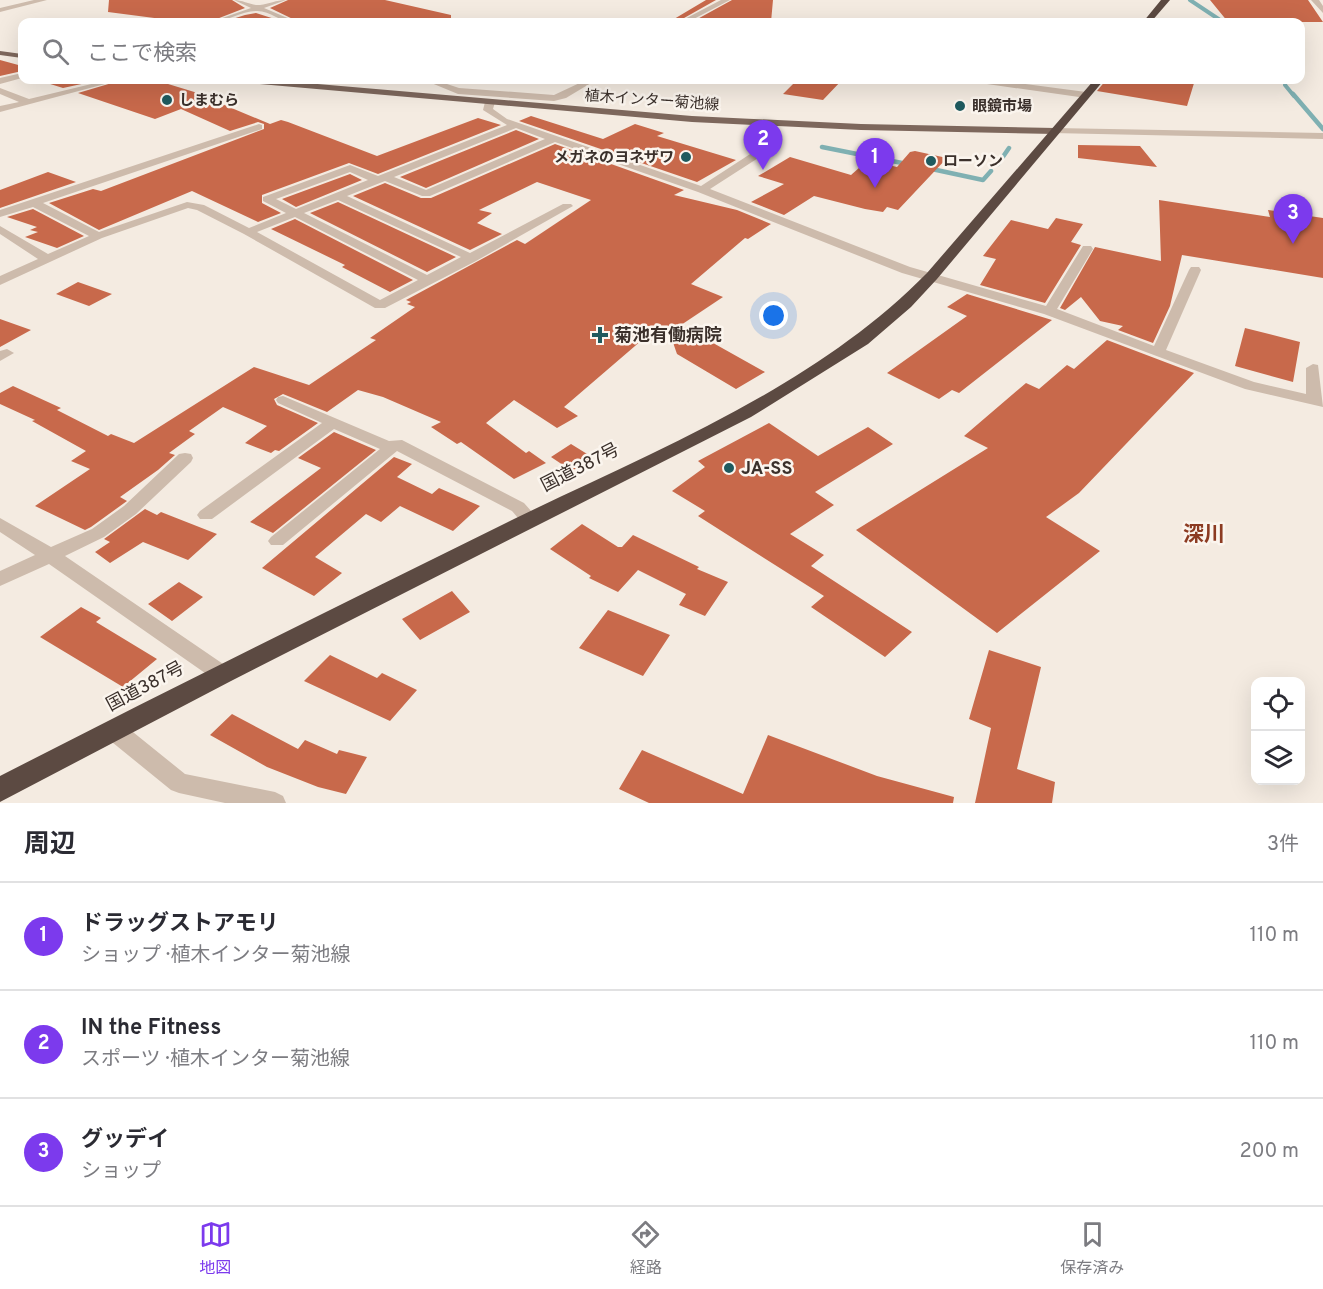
<!DOCTYPE html>
<html lang="ja">
<head>
<meta charset="utf-8">
<style>
	:root { --surface:#fff; --page:#f2f2f3; --text:#2b2b33; --muted:#7c7c81; --line:#e1e1e2; --accent:#7c3aed }
	body { margin:0; font-family:Overpass,"Noto Sans JP",sans-serif; background:var(--page); color:var(--text) }
	.controls { position:absolute; right:18px; bottom:18px; display:grid; overflow:hidden; border-radius:12px; box-shadow:0 6px 24px #0002 }
	.controls button { width:54px; height:54px; display:grid; place-items:center; padding:0; border:0; border-bottom:2px solid var(--line); background:var(--surface); color:var(--text); font:30px sans-serif }
	.you { position:absolute; left:774px; top:316px; width:21px; height:21px; margin:-15px; border:4px solid #fff; border-radius:50%; background:#1a73e8; box-shadow:0 0 0 9px #1a73e833 }
	.badge { display:grid; place-items:center; width:39px; height:39px; border-radius:50%; background:var(--accent); color:#fff; font-size:20px; font-weight:700 }
	.pin { position:absolute; translate:-50% -50px; filter:drop-shadow(0 2px 3px #0008) }
	.pin::after { content:''; position:absolute; top:32px; width:21px; height:18px; background:inherit; clip-path:polygon(0 0,100% 0,50% 100%) }
	.list { margin:0; padding:0; list-style:none }
	h2 { display:flex; justify-content:space-between; align-items:center; height:78px; margin:0; padding:0 24px; font-size:26px }
	h2 small { font-size:20px; font-weight:400; color:var(--muted) }
	.list li { display:grid; grid-template-columns:39px 1fr auto; gap:18px; align-items:center; box-sizing:border-box; height:108px; padding:0 24px; border-top:2px solid var(--line) }
	.list b { display:block; font-size:22px; white-space:nowrap }
	.list p { margin:0; font-size:20px; white-space:nowrap; color:var(--muted) }
	.list em { font-size:20px; font-style:normal; color:var(--muted) }
	.icon { flex:none; width:33px; height:33px; fill:none; stroke:currentColor; stroke-width:2; stroke-linecap:round; stroke-linejoin:round }
	.map { position:relative; flex:none; width:1323px; height:803px; overflow:hidden }
	.search { position:absolute; background:var(--surface); box-shadow:0 6px 24px #0002; left:18px; right:18px; top:18px; height:66px; display:flex; align-items:center; gap:15px; box-sizing:border-box; padding:0 21px; border-radius:12px; color:var(--muted); font-size:22px }
	.sheet { height:402px; background:var(--surface) }
	nav { display:flex; justify-content:space-around; align-items:center; box-sizing:border-box; height:84px; border-top:2px solid var(--line); background:var(--surface); font-size:16px; color:var(--muted) }
	nav a { display:grid; justify-items:center; gap:3px }
	nav .on { color:var(--accent) }
	.map>svg:first-child { display:block }
	.lines { fill:none; stroke-linecap:round; stroke-linejoin:round }
	.stream-far1 { stroke:#7fb0b2; stroke-width:4 }
	.stream { stroke:#7fb0b2; stroke-width:4.5 }
	.building { fill:#c8694b }
	.minor { fill:#cdbbac; fill-rule:evenodd }
	.major { fill:#7d675c; fill-rule:evenodd }
	.highway { fill:#5c4a42; fill-rule:evenodd }
	.poi-dot { fill:#1f5a5e; stroke:#fbf5ee; stroke-width:2 }
	.labels { text-anchor:middle; stroke-width:5; stroke-linejoin:round; paint-order:stroke }
	.far-poi-label { font-size:15px; font-weight:bold; fill:#3b302b; stroke:#fbf5ee; text-anchor:start }
	.far-street-label { font-size:15px; fill:#3b302b; stroke:#fbf5ee }
	.poi-label { font-size:18px; font-weight:bold; fill:#3b302b; stroke:#fbf5ee; text-anchor:start }
	.street-label { font-size:18px; fill:#3b302b; stroke:#fbf5ee }
	.quarter-label { font-size:21px; font-weight:bold; fill:#8c3b22; stroke:#fbf5ee }
</style>
</head>
<body>
<div class="map">
<svg width="1323" height="803" viewBox="0 0 1323 803">
	<rect width="100%" height="100%" fill="#f4ebe1"/>
	<g class="lines">
		<path class="stream-far1" d="M1190,0L1223,22
			M1286,80L1285,85L1294,96"/>
		<path class="stream" d="M1293,94L1323,129
			M822,147L907,164
			M998,164L1009,148
			M927,168L983,180L991,171"/>
	</g>
	<path class="building" d="M109,0H232L245,8L209,22H163L162,19L108,12Z
		M288,0H385L451,15V22H299L270,8Z
		M706,0H716L677,22H669Z
		M732,0H773L771,22H692Z
		M1210,0H1308L1323,22H1228Z
		M256,13L284,22H223L245,15Z
		M0,60L22,66V71L0,76Z
		M47,80H100L63,88L47,83Z
		M122,80H155L214,98L210,99L270,124L281,120L288,122L377,156L478,118L501,125L378,174L349,163L262,195V203L281,213L258,222L192,191L99,230L49,203L93,189L101,191L264,129V124L258,122L230,131L181,109L155,119L78,93Z
		M797,80H842L823,100L783,94Z
		M1106,80H1195L1187,106L1097,91Z
		M531,116L603,139L635,124L664,133L657,136L736,160L697,182L519,121Z
		M516,130L539,139L426,188L400,177Z
		M555,144L684,190L674,195L737,210L771,224L748,239L745,238L691,284L723,297L681,325L765,372L736,389L677,354L669,331L648,343L642,340L564,407L578,416L557,428L514,400L486,423L526,453L529,451L546,463L514,479L461,442L457,444L431,427L441,422L383,397L358,390L327,412L283,394L274,399L277,405L318,423L279,451L275,450L271,453L245,443L267,426L223,407L189,431L195,434L169,453L175,455L158,470L120,497L127,501L91,527L85,530L35,506L90,469L71,461L86,451L32,421L35,420L0,404V393L13,386L61,408L57,410L108,436L111,434L134,443L254,367L309,385L376,340L370,338L415,307L407,304L411,302L406,300L517,240L525,244L591,200L537,182L479,210L492,213L477,223L502,234L470,250L353,196L385,183L421,198H431Z
		M1078,145L1140,146L1157,167L1078,158Z
		M915,151L947,158L898,210L887,207L883,212L865,209L814,196L784,215L751,202L784,184L758,176L790,157L851,175L868,160L897,167L910,152Z
		M48,172L76,182L0,208V190Z
		M350,174L362,180L296,207L282,199Z
		M1159,200L1270,217L1268,210L1323,218V278L1182,255L1170,306L1153,343L1118,330L1123,326L1100,321L1081,297L1065,310L1060,308L1095,247L1161,261Z
		M338,202L456,257L427,272L310,213Z
		M33,209L84,236L57,248L25,237L38,232L30,230L37,227L7,217Z
		M1056,218L1083,224L1071,242L1081,245L1045,303L980,285L996,259L983,256L1011,220L1048,229Z
		M295,219L413,280L390,292L342,267L345,265L271,229Z
		M78,282L112,294L89,306L56,294Z
		M967,294L1052,320L959,393L952,390L939,399L887,373L967,316L947,307Z
		M0,319L31,330L0,347Z
		M1245,328L1300,342L1293,382L1235,366Z
		M1107,340L1194,373L1079,493L1046,517L1100,551L997,633L856,530L988,448L964,436L1026,383L1039,389L1067,365L1074,369Z
		M769,423L818,456L868,427L893,444L815,492L834,505L790,534L824,555L811,566L912,632L885,657L811,607L824,596L698,516L705,511L672,491L705,467L698,461Z
		M334,432L376,450L273,533L250,522L321,468L298,458Z
		M571,444L592,457L572,471L551,457Z
		M394,457L412,464L397,477L432,494L439,488L480,506L453,531L400,506L381,522L366,514L315,557L342,573L314,596L262,568Z
		M145,509L157,515L161,512L217,534L188,560L143,542L110,563L95,552L110,542L104,539Z
		M582,524L618,547H622L633,535L699,567L697,569L728,582L705,616L679,605L686,594L638,570L618,592L589,578L591,576L550,549Z
		M179,582L203,597L172,621L148,604Z
		M452,591L470,612L420,640L402,619Z
		M81,607L101,618L96,622L157,659L123,687L40,637Z
		M608,610L670,635L643,676L579,648Z
		M989,650L1041,667L1017,769L1055,782L1052,803H975L991,728L969,719Z
		M330,655L377,678L382,673L417,690L390,721L304,681Z
		M232,714L298,749L305,740L337,754L339,750L367,757L346,794L318,787L267,767L210,735Z
		M768,735L877,776L954,797L953,803H649L619,789L642,750L743,794Z"/>
	<g class="lines">
		<path class="minor" d="M34,0H47L0,12V8Z
			M234,0C243,0 252,6 260,5C269,4 276,0 286,0L264,8L297,22C282,24 270,10 256,11C241,11 227,22 211,22L251,8Z
			M721,0H730L688,22H679Z
			M1311,0H1319L1323,6V13Z
			M22,73V78L0,84V78Z
			M108,80H120L0,112V106L19,102L0,94V88L29,99Z
			M424,80H435L459,88L554,95L586,80H596L566,98L554,101L458,94Z
			M976,80H995L1086,92L1090,95L1086,98L980,83Z
			M490,99L495,102L493,109L507,119L701,186L761,147H769V151L710,189L910,267L1046,306L1083,246H1091L1093,249L1057,309L1154,346L1189,270L1191,267H1199L1201,270L1166,350L1254,382L1306,394V368L1313,364L1318,365L1323,407L1245,389L1044,314L902,273L698,192L555,142L430,196H422L385,181L347,196L470,253L563,204H571L573,206L476,261L385,308H375L244,234L197,210L188,208L102,238L0,285V276L38,259L0,234V226L48,254L89,236L33,207L0,217V210L259,124L262,125V129L43,203L99,232L187,202L204,205L249,228L286,213L263,201V197L350,165L378,176L507,125L483,110L485,102ZM516,128L545,139L426,190L394,177ZM350,172L368,180L296,209L276,199ZM338,200L461,257L427,275L304,213ZM295,217L418,280L380,300L257,232Z
			M1055,128L1323,133V139L1052,133L1050,131Z
			M7,349L14,353L0,361V351Z
			M283,396L389,441L402,440L524,503L540,521L537,525C525,529 520,520 512,511L397,451L283,545H271L268,541L271,537L380,449L334,429L212,519H200L197,515L200,511L322,423L278,403L276,400L278,397Z
			M185,453L191,454L193,458L191,462L136,514L104,537L65,556L229,668L232,674L229,680L222,682L215,680L49,564L0,586V571L35,555L0,532V518L51,547L92,529L124,506L179,454Z
			M115,722L123,724L185,774L275,792L283,796L286,803H225L179,793L171,790L107,738L104,731L107,724Z"/>
		<path class="major" d="M0,51L22,54V58L0,55Z
			M243,80H271L692,116L861,124L1055,128L1060,131L1055,134L861,130L692,122L247,83Z"/>
		<path class="highway" d="M1161,0H1170L1151,22H1143Z
			M1094,80H1104L937,279L911,307L868,344L751,417L231,681L0,802V776C170,689 342,604 514,519C656,450 814,388 927,273Z"/>
	</g>
	<g class="poi-dot">
		<circle cx="167" cy="100" r="6"/>
		<circle cx="960" cy="106" r="6"/>
		<circle cx="686" cy="157" r="6"/>
		<circle cx="931" cy="161" r="6"/>
		<path d="M597 326h6v6h6v6h-6v6h-6v-6h-6v-6h6z"/>
		<circle cx="729" cy="468" r="6"/>
	</g>
	<g class="labels">
		<g class="far-poi-label">
			<text x="179" y="105">しまむら</text>
			<text x="972" y="111">眼鏡市場</text>
			<text x="674" y="162" text-anchor="end">メガネのヨネザワ</text>
			<text x="943" y="166">ローソン</text>
		</g>
		<g class="far-street-label">
			<text transform="translate(652 100) rotate(4)" y="5">植木インター菊池線</text>
		</g>
		<g class="poi-label">
			<text x="614" y="341">菊池有働病院</text>
			<text x="741" y="474">JA-SS</text>
		</g>
		<g class="street-label">
			<text transform="translate(580 467) rotate(-27)" y="6">国道387号</text>
			<text transform="translate(145 686) rotate(-28)" y="6">国道387号</text>
		</g>
		<g class="quarter-label">
			<text x="1204" y="541">深川</text>
		</g>
	</g>
</svg>
<div class="controls">
<button><svg class="icon" aria-label="locate" viewBox="0 0 24 24"><circle cx="12" cy="12" r="6"/><path d="M12 2v4M12 18v4M2 12h4M18 12h4"/></svg></button>
<button><svg class="icon" aria-label="layers" viewBox="0 0 24 24"><path d="M12 4l9 5-9 5-9-5zM3 14l9 5 9-5"/></svg></button>
</div>
<div class="you"></div>
<div class="pin badge" style="left:875px;top:188px">1</div>
<div class="pin badge" style="left:763px;top:170px">2</div>
<div class="pin badge" style="left:1293px;top:244px">3</div>
<div class="search"><svg class="icon" aria-label="search" viewBox="0 0 24 24"><circle cx="10" cy="10" r="6"/><path d="M15 15l6 6"/></svg>ここで検索</div>
</div>
<section class="sheet">
<h2>周辺<small>3件</small></h2>
<ul class="list">
<li><span class="badge">1</span><div><b>ドラッグストアモリ</b><p>ショップ · 植木インター菊池線</p></div><em>110 m</em></li>
<li><span class="badge">2</span><div><b>IN the Fitness</b><p>スポーツ · 植木インター菊池線</p></div><em>110 m</em></li>
<li><span class="badge">3</span><div><b>グッデイ</b><p>ショップ</p></div><em>200 m</em></li>
</ul>
</section>
<nav>
<a class="on"><svg class="icon" aria-label="map" viewBox="0 0 24 24"><path d="M3 6l6-2 6 2 6-2v14l-6 2-6-2-6 2zM9 4v14M15 6v14"/></svg>地図</a>
<a><svg class="icon" aria-label="directions" viewBox="0 0 24 24"><path d="M12 3l9 9-9 9-9-9zM9 14v-3h6M13 9l2 2-2 2"/></svg>経路</a>
<a><svg class="icon" aria-label="saved" viewBox="0 0 24 24"><path d="M7 4h10v16l-5-4-5 4z"/></svg>保存済み</a>
</nav>
</body>
</html>
